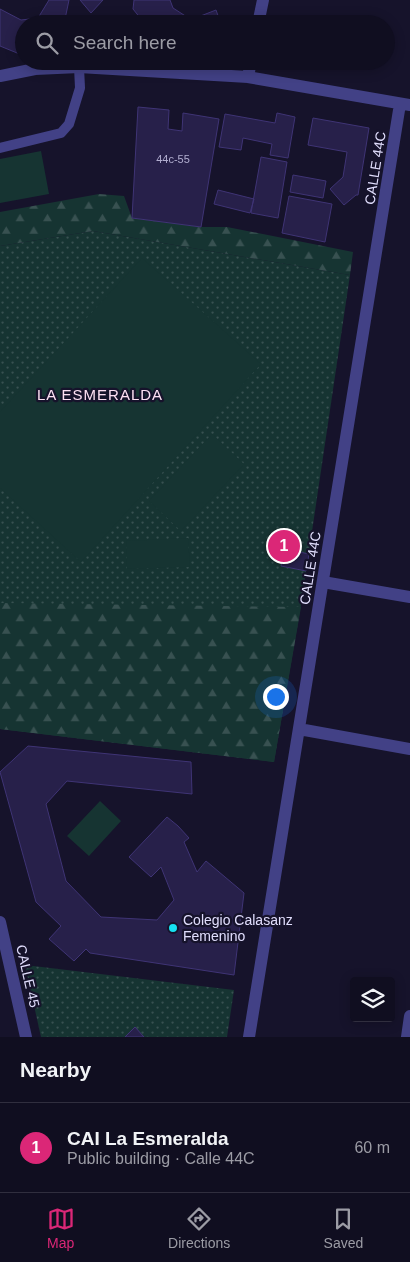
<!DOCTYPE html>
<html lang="en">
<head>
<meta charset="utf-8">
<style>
	:root { --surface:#100e20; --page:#1e1c2d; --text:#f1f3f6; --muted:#9c9ca5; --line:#302e3e; --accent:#db2777 }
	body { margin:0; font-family:Arial,sans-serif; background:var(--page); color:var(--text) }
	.controls { position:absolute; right:15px; bottom:15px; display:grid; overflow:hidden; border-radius:5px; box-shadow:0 2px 12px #0003 }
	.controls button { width:45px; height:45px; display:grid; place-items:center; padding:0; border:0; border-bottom:1px solid var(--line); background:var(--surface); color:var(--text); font:25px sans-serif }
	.you { position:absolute; left:275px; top:696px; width:18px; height:18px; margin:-12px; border:4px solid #fff; border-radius:50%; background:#1a73e8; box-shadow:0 0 0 8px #1a73e833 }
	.badge { display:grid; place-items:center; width:32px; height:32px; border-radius:50%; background:var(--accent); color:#fff; font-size:16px; font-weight:700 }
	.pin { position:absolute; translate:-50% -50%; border:2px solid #fff; box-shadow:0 1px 5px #0006 }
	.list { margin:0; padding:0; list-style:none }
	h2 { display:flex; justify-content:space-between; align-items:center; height:65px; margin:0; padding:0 20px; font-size:21px }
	h2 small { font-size:16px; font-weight:400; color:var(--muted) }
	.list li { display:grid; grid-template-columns:32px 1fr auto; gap:15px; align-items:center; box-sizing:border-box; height:90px; padding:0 20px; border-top:1px solid var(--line) }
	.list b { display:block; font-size:19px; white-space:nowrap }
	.list p { margin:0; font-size:16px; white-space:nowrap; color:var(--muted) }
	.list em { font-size:16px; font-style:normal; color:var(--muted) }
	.icon { flex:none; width:28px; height:28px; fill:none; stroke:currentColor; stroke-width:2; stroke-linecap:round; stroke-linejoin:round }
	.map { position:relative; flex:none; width:410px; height:1037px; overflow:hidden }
	.search { position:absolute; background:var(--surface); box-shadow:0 2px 12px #0003; left:15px; right:15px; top:15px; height:55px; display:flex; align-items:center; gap:12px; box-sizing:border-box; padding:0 18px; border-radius:28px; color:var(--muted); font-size:19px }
	.sheet { height:155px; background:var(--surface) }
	nav { display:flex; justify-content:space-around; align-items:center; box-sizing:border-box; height:70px; border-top:1px solid var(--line); background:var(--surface); font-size:14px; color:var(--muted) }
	nav a { display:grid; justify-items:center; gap:2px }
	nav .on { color:var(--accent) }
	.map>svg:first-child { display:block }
	.green { fill:url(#green-dots) }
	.forest { fill:url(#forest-firs) }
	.pitch { fill:#163432 }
	.building { fill:#27204a; stroke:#3f3475 }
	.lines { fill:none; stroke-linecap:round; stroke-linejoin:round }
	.service { stroke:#424186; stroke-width:10 }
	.minor { stroke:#424186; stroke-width:12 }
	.poi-dot { fill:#16e1f1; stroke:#16132b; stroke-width:2 }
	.labels { text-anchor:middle; stroke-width:4.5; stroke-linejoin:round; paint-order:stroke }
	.number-label { font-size:11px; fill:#b2aed0 }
	.street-label { font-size:14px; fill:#e1defd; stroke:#16132b }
	.poi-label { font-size:14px; fill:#e1defd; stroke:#16132b; text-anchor:start }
	.neighbourhood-label { font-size:15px; letter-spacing:1px; fill:#fde0f3; stroke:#16132b }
</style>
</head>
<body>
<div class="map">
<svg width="410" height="1037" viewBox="0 0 410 1037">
	<defs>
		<pattern id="green-dots" width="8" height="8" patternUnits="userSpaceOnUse" patternTransform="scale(1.25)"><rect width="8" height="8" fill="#163432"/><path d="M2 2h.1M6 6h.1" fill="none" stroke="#385151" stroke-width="1.8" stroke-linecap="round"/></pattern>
		<pattern id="forest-firs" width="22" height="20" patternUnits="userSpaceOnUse" patternTransform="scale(1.25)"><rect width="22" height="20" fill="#163432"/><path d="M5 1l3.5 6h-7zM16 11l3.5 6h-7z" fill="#385151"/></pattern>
	</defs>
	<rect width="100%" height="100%" fill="#16132b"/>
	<path class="green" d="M93,231L350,275L302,599L274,762L0,729V246Z
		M25,965L234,990L227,1037H41Z"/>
	<path class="forest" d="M99,194L124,196L132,218L201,227H227L353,252L350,275L93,231L0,246V212Z
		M0,603L301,607L274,762L0,729Z"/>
	<path class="pitch" d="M41,151L49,194L0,203V159Z
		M142,258L261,364L81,562L0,488V412Z
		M212,434L244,464L181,531L149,501Z
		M188,538L190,567L127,569L126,541Z
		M100,801L121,821L89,856L67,836Z"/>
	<path class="building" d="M49,0H69L64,24H24V54L22,55L0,46V9L21,20L38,18Z
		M80,0H103L91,13Z
		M134,0H170L173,8L187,17H198L216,10L221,24H145L133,9Z
		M138,107L169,110L168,129L182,131L183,113L219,119L201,227L132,218Z
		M277,113L295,117L288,158L270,155L272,144L243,138L241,150L219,147L225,114L275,123Z
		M313,118L369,128L358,195H356L344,205L330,189L343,177L347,152L308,145Z
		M261,157L287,162L278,218L251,213Z
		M293,175L326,181L323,198L290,192Z
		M218,190L254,199L250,213L214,204Z
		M289,196L332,204L325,242L282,233Z
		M285,549L309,554L306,571L281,566Z
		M28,746L191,762L192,794L67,781L46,804L66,881L101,917L157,920L174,900L161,867L151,877L129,857L167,817L178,826L189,838L184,842L197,872L206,861L244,893L234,975L90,953L86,949L74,961L49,939L61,926L36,902L0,772Z
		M135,1027L144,1037H125Z"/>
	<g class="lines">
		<path class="service" d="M0,148L61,133L69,124L80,88L79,67"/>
		<path class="minor" d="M258,24L263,0
			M0,76L35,69L79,67L248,77L410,105
			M248,77L251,61
			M323,582L410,597
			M299,729L410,749
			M0,922L26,1037
			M249,1037L400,104
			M407,1037L410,1016"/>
	</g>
	<circle class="poi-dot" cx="173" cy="928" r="5"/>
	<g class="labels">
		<g class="number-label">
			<text x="173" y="163">44c-55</text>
		</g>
		<g class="street-label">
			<text transform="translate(375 168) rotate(-81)" y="5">CALLE 44C</text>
			<text transform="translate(310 568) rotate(-81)" y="5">CALLE 44C</text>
			<text transform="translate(28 976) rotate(77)" y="5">CALLE 45</text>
		</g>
		<g class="poi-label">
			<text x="183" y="925">Colegio Calasanz<tspan x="183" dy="16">Femenino</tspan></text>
		</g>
		<g class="neighbourhood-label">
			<text x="100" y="400">LA ESMERALDA</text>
		</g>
	</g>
</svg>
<div class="controls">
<button><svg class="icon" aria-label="layers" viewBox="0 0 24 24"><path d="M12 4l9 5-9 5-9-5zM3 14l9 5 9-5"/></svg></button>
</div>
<div class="you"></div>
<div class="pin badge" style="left:284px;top:546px">1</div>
<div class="search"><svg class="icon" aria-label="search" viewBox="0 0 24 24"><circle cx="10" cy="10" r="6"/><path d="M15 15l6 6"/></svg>Search here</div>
</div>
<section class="sheet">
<h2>Nearby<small></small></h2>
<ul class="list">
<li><span class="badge">1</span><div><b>CAI La Esmeralda</b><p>Public building · Calle 44C</p></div><em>60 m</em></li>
</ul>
</section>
<nav>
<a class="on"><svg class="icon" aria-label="map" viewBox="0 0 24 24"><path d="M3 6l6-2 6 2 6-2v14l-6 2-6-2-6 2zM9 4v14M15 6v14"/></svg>Map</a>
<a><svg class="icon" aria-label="directions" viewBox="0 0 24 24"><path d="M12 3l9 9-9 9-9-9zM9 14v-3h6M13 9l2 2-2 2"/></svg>Directions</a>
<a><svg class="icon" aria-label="saved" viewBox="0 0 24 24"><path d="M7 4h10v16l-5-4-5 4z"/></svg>Saved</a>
</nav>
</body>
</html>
